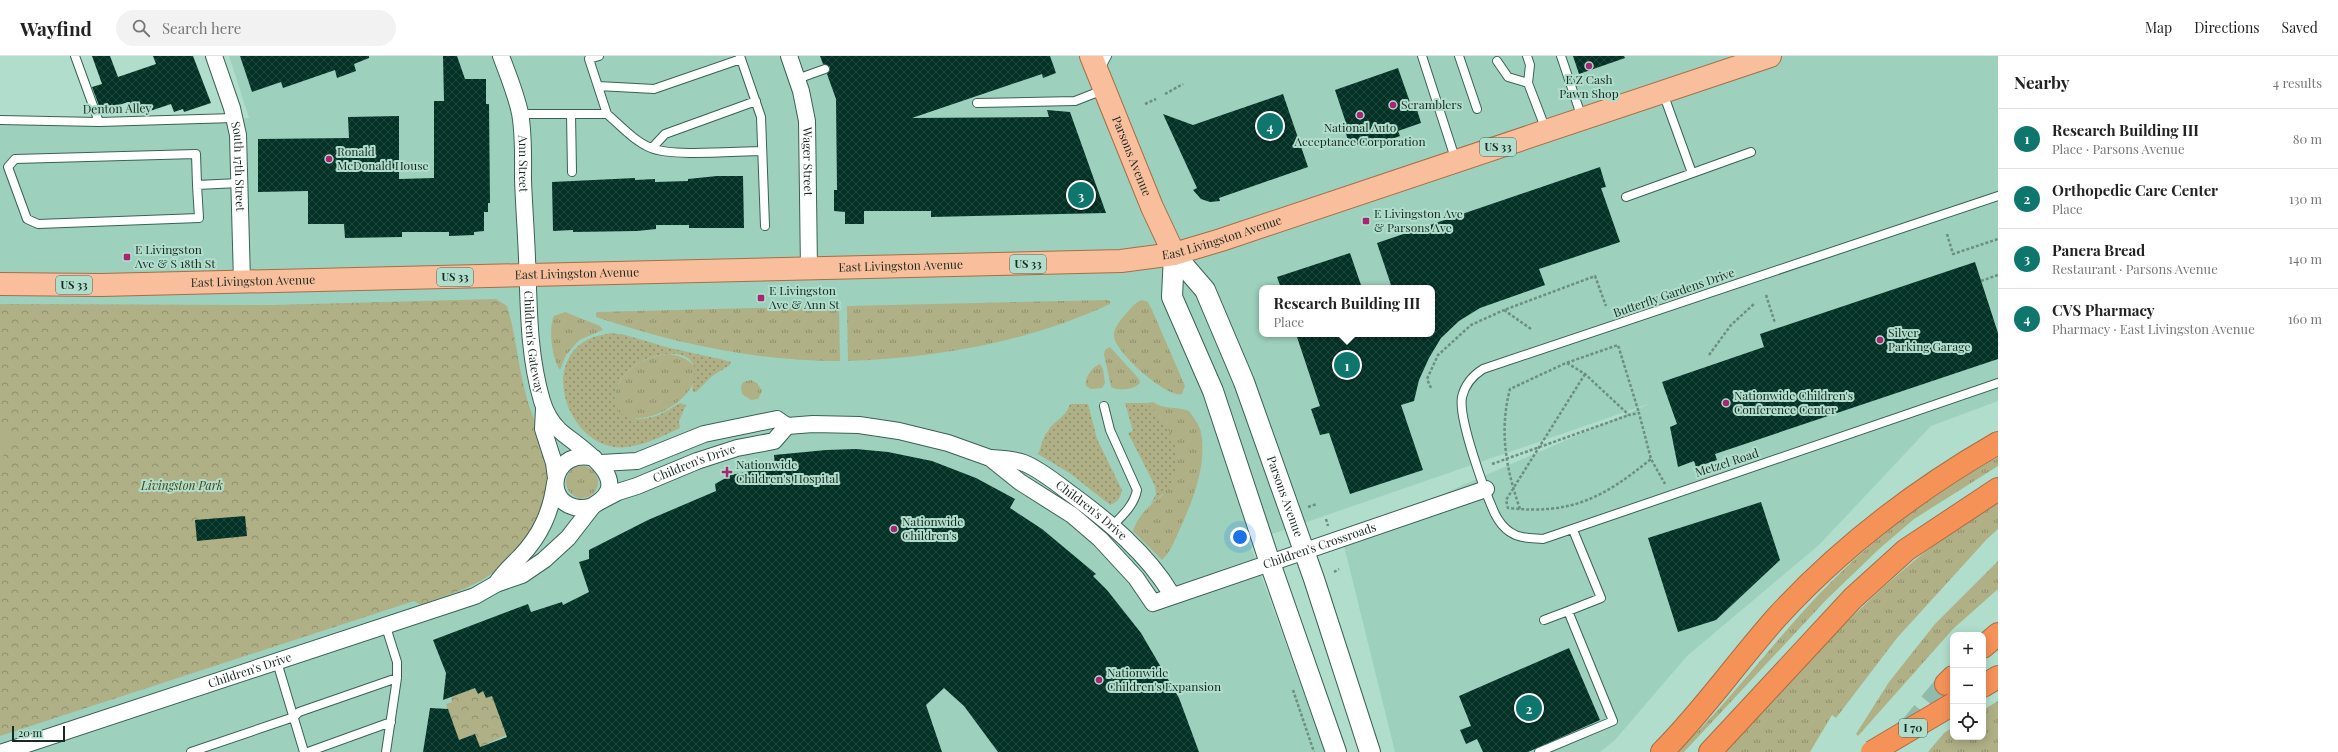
<!DOCTYPE html>
<html lang="en">
<head>
<meta charset="utf-8">
<style>
	:root { --surface:#fff; --page:#f2f2f2; --text:#222; --muted:#767676; --line:#e0e0e0; --accent:#0f766e }
	body { margin:0; font-family:"Playfair Display",serif; background:var(--page); color:var(--text) }
	.controls { position:absolute; right:12px; bottom:12px; display:grid; overflow:hidden; border-radius:8px; box-shadow:0 2px 10px #0003 }
	.controls button { width:36px; height:36px; display:grid; place-items:center; padding:0; border:0; border-bottom:1px solid var(--line); background:var(--surface); color:var(--text); font:20px sans-serif }
	.scale { position:absolute; left:12px; bottom:10px; width:53px; box-sizing:border-box; padding-left:4px; border:2px solid #182923; border-top:0; font-size:11px; line-height:14px; white-space:nowrap; color:#182923; -webkit-text-stroke:3px #b1decc; paint-order:stroke }
	.you { position:absolute; left:1240px; top:481px; width:14px; height:14px; margin:-10px; border:3px solid #fff; border-radius:50%; background:#1a73e8; box-shadow:0 0 0 6px #1a73e833 }
	.badge { display:grid; place-items:center; width:26px; height:26px; border-radius:50%; background:var(--accent); color:#fff; font-size:13px; font-weight:700 }
	.pin { position:absolute; translate:-50% -50%; border:2px solid #fff; box-shadow:0 1px 4px #0006 }
	.popup { position:absolute; left:1259px; top:229px; width:176px; height:52px; box-sizing:border-box; display:grid; place-content:center; border-radius:8px; background:var(--surface); filter:drop-shadow(0 1px 3px #0005); font-size:13px; white-space:nowrap; color:var(--muted) }
	.popup b { font-size:15px; color:var(--text) }
	.popup::after { content:''; position:absolute; left:50%; top:100%; margin-left:-8px; border:8px solid transparent; border-top-color:var(--surface) }
	.list { margin:0; padding:0; list-style:none }
	h2 { display:flex; justify-content:space-between; align-items:center; height:52px; margin:0; padding:0 16px; font-size:17px }
	h2 small { font-size:13px; font-weight:400; color:var(--muted) }
	.list li { display:grid; grid-template-columns:26px 1fr auto; gap:12px; align-items:center; box-sizing:border-box; height:60px; padding:0 16px; border-top:1px solid var(--line) }
	.list b { display:block; font-size:15px; white-space:nowrap }
	.list p { margin:0; font-size:13px; white-space:nowrap; color:var(--muted) }
	.list em { font-size:13px; font-style:normal; color:var(--muted) }
	.icon { flex:none; width:22px; height:22px; fill:none; stroke:currentColor; stroke-width:2; stroke-linecap:round; stroke-linejoin:round }
	.map { position:relative; flex:none; width:1998px; height:696px; overflow:hidden }
	header { display:flex; align-items:center; gap:24px; box-sizing:border-box; height:56px; padding:0 20px; background:var(--surface); border-bottom:1px solid var(--line) }
	header strong { font-size:19px }
	nav { display:flex; gap:22px; margin-inline-start:auto; font-size:14px }
	.search { width:280px; height:36px; background:var(--page); display:flex; align-items:center; gap:10px; box-sizing:border-box; padding:0 14px; border-radius:22px; color:var(--muted); font-size:15px }
	main { display:flex }
	aside { flex:1; background:var(--surface) }
	.map>svg:first-child { display:block }
	.built { fill:#9dd1be; fill-rule:evenodd }
	.grass { fill:url(#grass-tufts) }
	.park { fill:url(#park-crowns) }
	.garden { fill:url(#garden-dots) }
	.pitch { fill:#afb086 }
	.building { fill:url(#building-cross-hatch) }
	.lines { fill:none; stroke-linecap:round; stroke-linejoin:round }
	.motorway-tunnel { stroke:#92baaa; stroke-width:22; stroke-dasharray:22 11; stroke-linecap:butt }
	.service-casing { stroke:#396254; stroke-width:10 }
	.minor-casing { stroke:#396254; stroke-width:18 }
	.tertiary-casing { stroke:#396254; stroke-width:22 }
	.primary-casing { stroke:#a86d45; stroke-width:24 }
	.motorway-casing { stroke:#a86d45; stroke-width:24 }
	.path { stroke:#6d8e81; stroke-width:2.5; stroke-dasharray:3 2; stroke-linecap:butt }
	.service { stroke:#fff; stroke-width:8 }
	.minor { stroke:#fff; stroke-width:16 }
	.tertiary { stroke:#fff; stroke-width:20 }
	.primary { stroke:#f9be9b; stroke-width:22 }
	.motorway { stroke:#f59258; stroke-width:22 }
	.motorway-bridge-casing { stroke:#a86d45; stroke-width:24; stroke-linecap:butt }
	.motorway-bridge { stroke:#f59258; stroke-width:22 }
	.poi-dot { fill:#a82572; stroke:#b1decc; stroke-width:1.5 }
	.labels { text-anchor:middle; stroke-width:4; stroke-linejoin:round; paint-order:stroke }
	.shield { fill:#b1decc; stroke:#465f56; stroke-width:1 }
	.shield-label { font-size:11px; font-weight:bold; fill:#182923 }
	.poi-label { font-size:12px; fill:#182923; stroke:#b1decc; text-anchor:start }
	.street-label { font-size:12px; fill:#182923; stroke:#b1decc }
	.park-label { font-size:12px; font-style:italic; fill:#454513; stroke:#b1decc }
</style>
</head>
<body>
<header>
<strong>Wayfind</strong>
<div class="search"><svg class="icon" aria-label="search" viewBox="0 0 24 24"><circle cx="10" cy="10" r="6"/><path d="M15 15l6 6"/></svg>Search here</div>
<nav><a>Map</a><a>Directions</a><a>Saved</a></nav>
</header>
<main>
<div class="map">
<svg width="1998" height="696" viewBox="0 0 1998 696">
	<defs>
		<pattern id="grass-tufts" width="24" height="20" patternUnits="userSpaceOnUse"><rect width="24" height="20" fill="#afb086"/><path d="M3 7l-1-3M5 7V3M7 7l1-3M15 17l-1-3M17 17v-4M19 17l1-3" fill="none" stroke="#8d8f6d"/></pattern>
		<pattern id="park-crowns" width="20" height="18" patternUnits="userSpaceOnUse"><rect width="20" height="18" fill="#afb086"/><path d="M2 6a3 3 0 1 1 6 0M12 15a3 3 0 1 1 6 0" fill="none" stroke="#8d8f6d"/></pattern>
		<pattern id="garden-dots" width="8" height="8" patternUnits="userSpaceOnUse"><rect width="8" height="8" fill="#afb086"/><path d="M2 2h.1M6 6h.1" fill="none" stroke="#8d8f6d" stroke-width="1.8" stroke-linecap="round"/></pattern>
		<pattern id="building-cross-hatch" width="8" height="8" patternUnits="userSpaceOnUse"><rect width="8" height="8" fill="#053226"/><path d="M0 0l8 8M0 8l8-8" fill="none" stroke="#20473d"/></pattern>
	</defs>
	<rect width="100%" height="100%" fill="#b1decc"/>
	<path class="built" d="M229,0H1998V345L1931,370L1819,489L1687,600L1615,684L1600,696H1395L1342,482L1651,347L1249,486L1325,696H0V66L249,62ZM1262,232H1432V278H1262Z"/>
	<path class="grass" d="M1107,244L1110,245V248C1028,286 938,302 848,305L847,250Z
		M1142,244L1148,246L1152,254L1185,330L1182,338C1168,343 1116,297 1114,281C1113,273 1119,266 1124,260C1130,253 1134,247 1142,244Z
		M839,250L840,305C757,305 676,288 596,261V257L597,256Z
		M565,256L600,270L603,274L579,284L566,299L560,314C552,303 548,272 554,260Z
		M1110,291L1139,323L1140,327C1134,334 1119,335 1111,331L1104,298L1105,294Z
		M668,298C727,306 679,358 642,362C604,367 610,329 632,312C642,303 655,300 668,298Z
		M1100,308L1103,313L1105,327L1102,332L1091,333L1086,330C1084,322 1092,311 1100,308Z
		M751,324L757,327L762,335L758,343L751,344L742,338L741,330L743,326Z
		M1153,346C1164,354 1176,350 1189,355C1193,361 1199,368 1201,376C1207,410 1193,444 1179,475C1175,484 1170,497 1162,504L1133,475C1138,459 1150,449 1163,439L1161,362L1147,347Z
		M1998,401V410L1914,463L1878,494L1826,544L1684,696H1677C1733,643 1777,580 1831,526C1881,476 1937,435 1998,401Z
		M566 426a16 16 0 1 1 32 0a16 16 0 1 1-32 0Z
		M1998,447V473L1987,483L1897,582L1836,662L1832,659L1810,696H1725C1809,607 1889,508 1998,447Z
		M1998,505V533L1953,573L1858,680L1856,678L1889,626L1935,568Z
		M1998,645V696H1928L1944,677L1953,671V681H1983V654Z"/>
	<path class="park" d="M496,243L507,250C516,279 518,310 526,339C530,357 544,383 546,400C554,455 527,498 480,525C463,535 440,541 421,549L414,545L0,680V248L272,249Z
		M475,632L478,638L483,635L486,642L492,640L506,679L480,691L475,678L462,683L466,696L444,666L451,663L446,648L452,646L451,641Z"/>
	<path class="garden" d="M611,277L625,279L670,292L724,304L731,306L730,309L712,320L696,336H693C690,326 700,314 690,304C682,297 670,297 660,299C606,309 595,378 656,360C665,357 672,351 680,347L686,349L679,365L680,372C661,381 635,394 614,391C568,384 541,309 587,284C594,280 603,279 611,277Z
		M1125,347H1147C1179,377 1192,419 1151,448L1156,438L1155,430L1128,377L1133,375Z
		M1070,348H1088L1097,383L1122,434C1120,442 1118,446 1110,449L1071,418L1038,398C1042,390 1042,382 1048,375C1055,363 1065,363 1070,348Z"/>
	<path class="pitch" d="M0,375L13,382L0,406Z"/>
	<path class="building" d="M92,0H110L118,21L156,8L153,0H193L211,47L184,56L183,53L174,56L171,48L144,57L142,53L132,57L128,46L101,55L92,31L102,28Z
		M240,0H369V2L354,8L356,15L337,22L335,14L283,32L281,26L252,36Z
		M443,0H457L465,23H486V48H489L490,147H488V156H484V175L474,176V179L449,180V176H402V181L345,182L344,168H308V135L258,136V83L349,82L348,61L399,60V123L434,122V45H444Z
		M820,0H1050L1056,17L1043,22L1042,18L912,62L1049,61L1047,54L1070,56L1106,157L931,161V155H864V168H845V156L834,155V134H837L836,43L827,18L830,14V11L823,8Z
		M1573,0H1624L1625,2L1579,18Z
		M1398,12L1411,49L1415,47L1421,67L1398,75L1400,80L1374,89L1372,84L1350,91L1344,71L1347,70L1335,34Z
		M1283,38L1308,111L1219,142L1220,145L1210,146L1201,143L1193,134L1197,132L1163,58L1193,69Z
		M1600,111L1606,131L1601,132L1620,186L1539,213L1545,229L1480,252L1459,265L1441,282L1429,302L1419,324L1414,345L1401,349L1423,414L1350,438L1329,377L1320,379L1311,353L1320,350L1296,278H1432V232H1392L1377,187Z
		M717,120H743L744,172H689V169H656V173L637,175L573,176V174L553,175L552,126L635,122V124L655,123V126L688,125V123Z
		M1350,197L1362,232H1281L1277,221Z
		M1975,206L1998,277V303L1715,398L1717,404L1696,411L1694,405L1678,411L1670,371L1677,368L1662,326L1764,291L1760,278Z
		M856,393L888,396L932,405L976,422L1015,443L1010,452L1042,473L1096,518L1093,520L1107,534L1141,577L1179,642L1199,696H998L964,650L944,632L926,649L942,696H423L430,652L448,653L459,684L475,678L480,691L507,681L492,640L486,642L483,635L478,638L475,632L443,644L446,617L433,584L528,548L531,556L562,546L563,549L589,536L579,506L589,503V494L648,464L716,435L715,428L731,419L775,410L774,399L826,394Z
		M1761,446L1780,504L1716,564L1678,576L1648,482Z
		M245,460L247,480L197,485L195,464Z
		M1569,592L1600,664L1528,696H1483L1477,683L1466,688L1460,674L1471,670L1459,640Z"/>
	<g class="lines">
		<path class="motorway-tunnel" d="M1909,673L1946,628"/>
		<g class="service-casing">
			<path id="service" d="M75,0L99,66
				M740,0L761,61L765,170
				M1422,0L1456,105
				M1459,0L1477,53
				M1527,0L1530,9L1528,27L1546,74
				M1561,0L1582,62
				M1497,5L1508,21L1528,27
				M1100,13L1107,0
				M797,23L825,13
				M598,30L654,33L741,3
				M1663,37L1692,117
				M977,47L1075,45L1103,34
				M520,58H607L589,3L599,0
				M571,58L572,116
				M607,58C621,70 634,85 651,92C672,101 737,95 762,95
				M0,64L99,66L234,62
				M652,92L665,78L756,45
				M197,129L199,162L38,168L27,163L8,111L15,103L196,98L197,129L239,127
				M1998,140L1483,313C1472,320 1465,328 1462,341C1458,363 1485,436 1495,458C1498,464 1504,472 1510,476C1520,483 1532,482 1543,483L1998,327
				M1626,141L1751,96
				M1104,350L1110,374L1137,434C1134,450 1121,461 1110,472
				M1568,555L1601,542L1573,474
				M386,571L397,606V622L386,696
				M277,606L304,696
				M191,696L294,661L299,656L397,622
				M308,696L391,666
				M1539,696L1613,665L1568,555L1544,564"/>
		</g>
		<g class="minor-casing">
			<g id="minor">
				<path id="s1" d="M214,0L232,52L238,79L242,225"/>
				<path id="s2" d="M501,0C508,19 516,38 520,57C524,79 523,102 523,124C524,150 526,176 527,202C529,251 528,297 542,345C545,355 551,366 559,374C575,389 635,422 597,447C591,452 582,453 574,451C541,442 555,391 594,402"/>
				<path id="s3" d="M789,0L801,35L807,65L809,213"/>
				<path d="M544,353L543,373L554,407L556,422"/>
				<path id="s4" d="M991,402C1001,403 1014,403 1024,407C1039,413 1054,425 1067,435C1107,464 1147,497 1172,539"/>
				<path id="s5" d="M601,407L637,405L704,378L777,363L787,370L813,368L859,369L899,375L948,387L990,402L1020,426L1072,459L1100,483L1136,522L1153,547L1486,433"/>
				<path id="s6" d="M599,446L618,436L637,430L697,405L737,392L774,385L787,370"/>
				<path d="M496,528C503,517 511,510 520,501C541,479 551,456 555,427"/>
				<path id="s7" d="M3,696L475,540L496,528L522,519L544,504L568,482L592,451"/>
			</g>
		</g>
		<g class="tertiary-casing">
			<g id="tertiary">
				<path id="s8" d="M1174,198L1205,234L1244,326L1314,523L1370,696"/>
				<path d="M1174,198L1172,241L1213,335L1270,507L1336,696"/>
			</g>
		</g>
		<g class="primary-casing">
			<g id="primary">
				<path id="s9" d="M1091,0L1152,151L1174,198"/>
				<path id="s10" d="M0,228L101,229L1121,205L1174,198L1221,184L1770,0"/>
			</g>
		</g>
		<g class="motorway-casing">
			<path id="motorway" d="M1983,591L1998,578
				M1946,628L1953,621
				M1983,630L1998,621
				M1662,696C1703,655 1737,606 1776,562C1840,492 1916,434 1998,387
				M1710,696L1853,542L1906,494L1998,433"/>
		</g>
		<path class="path" d="M1165,38L1183,28
			M1145,48L1156,43
			M1947,178L1953,198L1998,183
			M1981,225L1998,219
			M1766,239L1775,267
			M1531,273L1504,254L1595,220L1606,250
			M1709,299L1731,269L1755,247
			M1567,307L1585,318L1629,359L1639,357L1651,403L1665,428
			M1585,318L1506,444L1508,452C1571,459 1603,442 1651,403
			M1431,332L1427,323L1438,299L1471,269L1504,254
			M1492,408L1629,359
			M1308,451L1317,448
			M1520,453C1506,413 1499,375 1510,333L1566,307L1618,289L1639,357
			M1326,463L1328,470
			M1334,516L1339,513
			M1293,634L1314,696"/>
		<use href="#service" class="service"/>
		<use href="#minor" class="minor"/>
		<use href="#tertiary" class="tertiary"/>
		<use href="#primary" class="primary"/>
		<use href="#motorway" class="motorway"/>
		<g class="motorway-bridge-casing">
			<path id="motorway-bridge" d="M1872,696L1953,648"/>
		</g>
		<use href="#motorway-bridge" class="motorway-bridge"/>
	</g>
	<g class="poi-dot">
		<circle cx="1589" cy="10" r="4"/>
		<circle cx="1393" cy="49" r="4"/>
		<circle cx="1360" cy="59" r="4"/>
		<circle cx="329" cy="103" r="4"/>
		<rect x="1362" y="161" width="8" height="8" rx="2"/>
		<rect x="123" y="197" width="8" height="8" rx="2"/>
		<rect x="757" y="238" width="8" height="8" rx="2"/>
		<circle cx="1880" cy="284" r="4"/>
		<circle cx="1726" cy="347" r="4"/>
		<path d="M725 410h4v4h4v4h-4v4h-4v-4h-4v-4h4z"/>
		<circle cx="894" cy="473" r="4"/>
		<circle cx="1099" cy="624" r="4"/>
	</g>
	<g class="labels">
		<g class="shield">
			<rect x="1480" y="82" width="36" height="18" rx="3"/>
			<rect x="1010" y="199" width="36" height="18" rx="3"/>
			<rect x="437" y="212" width="36" height="18" rx="3"/>
			<rect x="56" y="220" width="36" height="18" rx="3"/>
			<rect x="1899" y="663" width="28" height="18" rx="3"/>
		</g>
		<g class="shield-label">
			<text x="1498" y="95">US 33</text>
			<text x="1028" y="212">US 33</text>
			<text x="455" y="225">US 33</text>
			<text x="74" y="233">US 33</text>
			<text x="1913" y="676">I 70</text>
		</g>
		<g class="poi-label">
			<text x="1589" y="28" text-anchor="middle">E Z Cash<tspan x="1589" dy="14">Pawn Shop</tspan></text>
			<text x="1401" y="53">Scramblers</text>
			<text x="1360" y="76" text-anchor="middle">National Auto<tspan x="1360" dy="14">Acceptance Corporation</tspan></text>
			<text x="337" y="100">Ronald<tspan x="337" dy="14">McDonald House</tspan></text>
			<text x="1374" y="162">E Livingston Ave<tspan x="1374" dy="14">&amp; Parsons Ave</tspan></text>
			<text x="135" y="198">E Livingston<tspan x="135" dy="14">Ave &amp; S 18th St</tspan></text>
			<text x="769" y="239">E Livingston<tspan x="769" dy="14">Ave &amp; Ann St</tspan></text>
			<text x="1888" y="281">Silver<tspan x="1888" dy="14">Parking Garage</tspan></text>
			<text x="1734" y="344">Nationwide Children's<tspan x="1734" dy="14">Conference Center</tspan></text>
			<text x="736" y="413">Nationwide<tspan x="736" dy="14">Children's Hospital</tspan></text>
			<text x="902" y="470">Nationwide<tspan x="902" dy="14">Children's</tspan></text>
			<text x="1107" y="621">Nationwide<tspan x="1107" dy="14">Children's Expansion</tspan></text>
		</g>
		<g class="street-label">
			<text transform="translate(117 53) rotate(-1)" y="4">Denton Alley</text>
			<text dy="4" stroke="none"><textPath href="#s9" startOffset="108">Parsons Avenue</textPath></text>
			<text dy="4" stroke="none"><textPath href="#s3" startOffset="108">Wager Street</textPath></text>
			<text dy="4" stroke="none"><textPath href="#s2" startOffset="111">Ann Street</textPath></text>
			<text dy="4" stroke="none"><textPath href="#s1" startOffset="114">South 17th Street</textPath></text>
			<text dy="4" stroke="none"><textPath href="#s10" startOffset="1225">East Livingston Avenue</textPath></text>
			<text dy="4" stroke="none"><textPath href="#s10" startOffset="901">East Livingston Avenue</textPath></text>
			<text dy="4" stroke="none"><textPath href="#s10" startOffset="577">East Livingston Avenue</textPath></text>
			<text dy="4" stroke="none"><textPath href="#s10" startOffset="253">East Livingston Avenue</textPath></text>
			<text transform="translate(1674 237) rotate(-19)" y="4">Butterfly Gardens Drive</text>
			<text dy="4" stroke="none"><textPath href="#s2" startOffset="290">Children's Gateway</textPath></text>
			<text transform="translate(1727 407) rotate(-18)" y="4">Metzel Road</text>
			<text dy="4" stroke="none"><textPath href="#s6" startOffset="103">Children's Drive</textPath></text>
			<text dy="4" stroke="none"><textPath href="#s8" startOffset="269">Parsons Avenue</textPath></text>
			<text dy="4" stroke="none"><textPath href="#s4" startOffset="116">Children's Drive</textPath></text>
			<text dy="4" stroke="none"><textPath href="#s5" startOffset="799">Children's Crossroads</textPath></text>
			<text dy="4" stroke="none"><textPath href="#s7" startOffset="260">Children's Drive</textPath></text>
		</g>
		<g class="park-label">
			<text x="182" y="434">Livingston Park</text>
		</g>
	</g>
</svg>
<div class="controls">
<button>+</button>
<button>−</button>
<button><svg class="icon" aria-label="locate" viewBox="0 0 24 24"><circle cx="12" cy="12" r="6"/><path d="M12 2v4M12 18v4M2 12h4M18 12h4"/></svg></button>
</div>
<div class="scale">20 m</div>
<div class="you"></div>
<div class="pin badge" style="left:1347px;top:309px">1</div>
<div class="popup"><b>Research Building III</b>Place</div>
<div class="pin badge" style="left:1529px;top:652px">2</div>
<div class="pin badge" style="left:1081px;top:139px">3</div>
<div class="pin badge" style="left:1270px;top:70px">4</div>
</div>
<aside>
<h2>Nearby<small>4 results</small></h2>
<ul class="list">
<li><span class="badge">1</span><div><b>Research Building III</b><p>Place · Parsons Avenue</p></div><em>80 m</em></li>
<li><span class="badge">2</span><div><b>Orthopedic Care Center</b><p>Place</p></div><em>130 m</em></li>
<li><span class="badge">3</span><div><b>Panera Bread</b><p>Restaurant · Parsons Avenue</p></div><em>140 m</em></li>
<li><span class="badge">4</span><div><b>CVS Pharmacy</b><p>Pharmacy · East Livingston Avenue</p></div><em>160 m</em></li>
</ul>
</aside>
</main>
</body>
</html>
